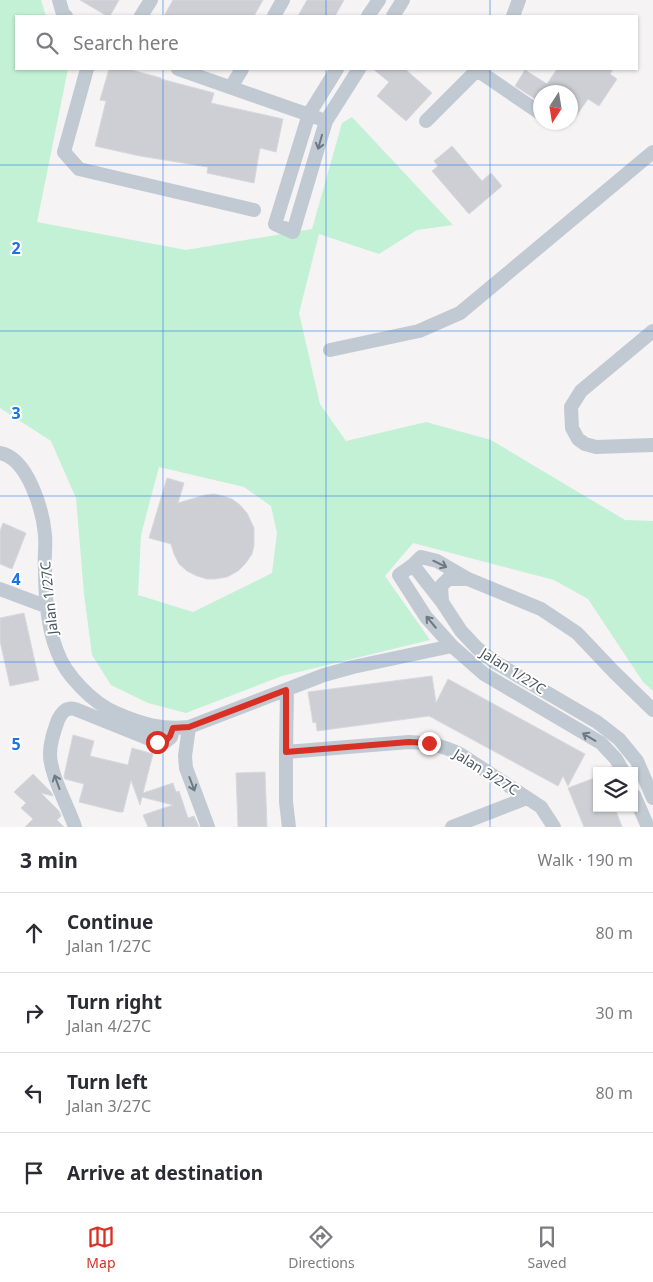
<!DOCTYPE html>
<html lang="en">
<head>
<meta charset="utf-8">
<style>
	:root { --surface:#fff; --page:#f2f2f3; --text:#2b2b33; --muted:#7c7c81; --line:#e1e1e2; --accent:#d93025 }
	body { margin:0; font-family:"Noto Sans",sans-serif; background:var(--page); color:var(--text) }
	.controls { position:absolute; right:15px; bottom:15px; display:grid; overflow:hidden; border-radius:0px; box-shadow:0 1px 4px #0004 }
	.controls button { width:45px; height:45px; display:grid; place-items:center; padding:0; border:0; border-bottom:1px solid var(--line); background:var(--surface); color:var(--text); font:25px sans-serif }
	.compass { position:absolute; left:533px; top:85px; width:45px; height:45px; border-radius:50%; background:var(--surface); box-shadow:0 1px 4px #0004; rotate:192deg }
	.stop { position:absolute; width:15px; height:15px; margin:-11px; border:4px solid #d93025; border-radius:50%; background:#fff }
	.stop.end { background:#d93025; border-color:#fff; box-shadow:0 1px 5px #0008 }
	.list { margin:0; padding:0; list-style:none }
	h2 { display:flex; justify-content:space-between; align-items:center; height:65px; margin:0; padding:0 20px; font-size:21px }
	h2 small { font-size:16px; font-weight:400; color:var(--muted) }
	.list li { display:grid; grid-template-columns:32px 1fr auto; gap:15px; align-items:center; box-sizing:border-box; height:80px; padding:0 20px; border-top:1px solid var(--line) }
	.list b { display:block; font-size:19px; white-space:nowrap }
	.list p { margin:0; font-size:16px; white-space:nowrap; color:var(--muted) }
	.list em { font-size:16px; font-style:normal; color:var(--muted) }
	.icon { flex:none; width:28px; height:28px; fill:none; stroke:currentColor; stroke-width:2; stroke-linecap:round; stroke-linejoin:round }
	.map { position:relative; flex:none; width:653px; height:827px; overflow:hidden }
	.search { position:absolute; background:var(--surface); box-shadow:0 1px 4px #0004; left:15px; right:15px; top:15px; height:55px; display:flex; align-items:center; gap:12px; box-sizing:border-box; padding:0 18px; border-radius:0px; color:var(--muted); font-size:19px }
	.sheet { height:385px; background:var(--surface) }
	nav { display:flex; justify-content:space-around; align-items:center; box-sizing:border-box; height:70px; border-top:1px solid var(--line); background:var(--surface); font-size:14px; color:var(--muted) }
	nav a { display:grid; justify-items:center; gap:2px }
	nav .on { color:var(--accent) }
	.map>svg:first-child { display:block }
	.green { fill:#c3f1d5; fill-rule:evenodd }
	.building { fill:#cdcfd5; stroke:#d7d9de }
	.lines { fill:none; stroke-linecap:round; stroke-linejoin:round }
	.minor { stroke:#c1cad2; stroke-width:14 }
	.oneway { stroke:#6e7983 }
	.route { stroke:#d93025; stroke-width:6 }
	.grid { fill:none; stroke:#1a73e8; stroke-width:1; stroke-opacity:0.55 }
	.labels { text-anchor:middle; stroke-width:4; stroke-linejoin:round; paint-order:stroke }
	.street-label { font-size:14px; fill:#4a5661; stroke:#fff }
	.grid-label { font-size:16px; text-anchor:middle; font-weight:bold; fill:#1a73e8; stroke:#fff; stroke-width:4; stroke-linejoin:round; paint-order:stroke }
</style>
</head>
<body>
<div class="map">
<svg width="653" height="827" viewBox="0 0 653 827">
	<rect width="100%" height="100%" fill="#f5f3f3"/>
	<path class="green" d="M0,0H41L46,16H16V69H68L37,222L186,250L312,229L342,123L352,117L453,225L417,230L379,254L319,234L299,313L320,404L346,441L426,422L491,440L625,520L653,521V691L643,682L588,599L554,580L413,543L385,576L430,640L282,676L186,713L148,703L111,685L92,655L84,594L76,498L51,441L0,408ZM159,467L244,487L271,506L277,533L272,573L193,612L138,595L141,535Z"/>
	<path class="building" d="M80,0H119L110,16H107Z
		M173,0H263L254,16H164Z
		M307,0H344L335,16H298Z
		M109,69H128L161,78V79L214,93L211,103L283,119L276,152L260,148L254,183L207,173L208,167L140,156L95,146L106,101L100,100Z
		M373,69H405L432,93L406,121L377,96L389,82Z
		M557,69H613L610,74L617,79L599,106L588,99L570,125V92H540V102L515,86L525,70L547,84Z
		M452,146L482,181L491,173L502,186L469,214L432,171L438,166L434,161Z
		M167,478L184,483L178,503L205,495L214,494L223,496L232,499L240,505L247,513L254,528V545L252,554L245,564L238,571L227,577L215,579H207L197,576L187,571L179,564L174,554L171,544L149,538Z
		M3,523L26,533L12,569L0,564V531Z
		M24,613L39,680L10,686L0,641V618Z
		M432,676L436,703L448,679L585,754L568,786L563,776L558,786L429,716L317,731L316,722L313,723L308,692Z
		M73,735L94,741L90,756L128,765L132,748L153,754L143,793L173,783L176,792L179,791L188,818L194,816L199,827H148L143,815L173,805L142,797L140,805L131,780L123,812H119L79,802L84,784L65,779L64,776Z
		M265,772L267,827H238L236,773Z
		M33,774L51,792L53,796L41,793L59,811L61,816L57,820L64,827H25L33,819L21,808L26,803L14,792Z
		M597,777V808H615L622,827H584L568,788Z"/>
	<g class="lines">
		<path class="minor" d="M59,0L63,14L66,16
			M141,16L151,0
			M274,16L283,0
			M368,16L379,0
			M393,16L403,0
			M513,16L519,0
			M87,69L64,152L79,169L254,210
			M178,69L318,118
			M337,69L309,114L275,224L293,232L326,121L359,69
			M477,70L540,113
			M231,87L242,69
			M426,121L478,69
			M653,331L581,391L571,407L572,428L578,439L585,444L596,447L653,445
			M330,350L419,331L460,313L653,152
			M0,453C28,458 43,511 45,535C46,546 44,558 45,569C45,596 47,626 57,651C65,675 93,703 116,713C141,724 162,730 189,727L324,675L353,667L452,646
			M413,565L421,557L437,561L468,579L541,609L577,633L614,672L653,710
			M0,589L48,607
			M442,602L441,586L448,579H467
			M287,690L286,752V802L289,827
			M189,727L185,756L186,768L208,827
			M286,752L409,742C429,743 441,745 460,754L541,807L554,827
			M623,771L616,759L601,743L484,674L452,646L426,617L399,575L413,565L442,602L461,631L477,648L493,661L597,722L619,739L637,761L653,798
			M634,795L648,827
			M75,827C68,806 50,775 50,754C50,742 54,731 58,720C62,712 66,707 75,709L157,742H165L171,737L173,729
			M452,827L527,798"/>
	</g>
	<defs><path id="oneway-shaft" d="M-6 0H5M1.5-3L5.5 0L1.5 3" fill="none" stroke-width="1.6" stroke-linecap="round" stroke-linejoin="round" transform="scale(1.25)"/></defs>
	<g class="oneway">
		<use href="#oneway-shaft" transform="translate(320 142) rotate(106)"/>
		<use href="#oneway-shaft" transform="translate(440 564) rotate(26)"/>
		<use href="#oneway-shaft" transform="translate(431 622) rotate(-130)"/>
		<use href="#oneway-shaft" transform="translate(589 737) rotate(-149)"/>
		<use href="#oneway-shaft" transform="translate(57 782) rotate(-110)"/>
		<use href="#oneway-shaft" transform="translate(192 784) rotate(69)"/>
	</g>
	<g class="lines">
		<path class="route" d="M157,742H165L170,736L173,728L189,727L286,690V752L409,742L429,743"/>
	</g>
	<path class="grid" d="M163,0V16M326,0V16M490,0V16M163,69V827M326,69V827M490,69V827M0,165H653M0,331H653M0,496H653M0,662H653"/>
	<g class="labels">
		<g class="street-label">
			<text transform="translate(49 598) rotate(-96)" y="5">Jalan 1/27C</text>
			<text transform="translate(513 671) rotate(32)" y="5">Jalan 1/27C</text>
			<text transform="translate(486 772) rotate(32)" y="5">Jalan 3/27C</text>
		</g>
	</g>
	<g class="grid-label">
		<text x="16" y="254">2</text>
		<text x="16" y="419">3</text>
		<text x="16" y="585">4</text>
		<text x="16" y="750">5</text>
	</g>
</svg>
<div class="controls">
<button><svg class="icon" aria-label="layers" viewBox="0 0 24 24"><path d="M12 4l9 5-9 5-9-5zM3 14l9 5 9-5"/></svg></button>
</div>
<svg class="compass" viewBox="-18 -18 36 36"><path d="M0-13l5 13h-10z" fill="#e53935"/><path d="M0 13l5-13h-10z" fill="#7c7c81"/></svg>
<div class="stop" style="left:157px;top:742px"></div>
<div class="stop end" style="left:429px;top:743px"></div>
<div class="search"><svg class="icon" aria-label="search" viewBox="0 0 24 24"><circle cx="10" cy="10" r="6"/><path d="M15 15l6 6"/></svg>Search here</div>
</div>
<section class="sheet">
<h2>3 min<small>Walk · 190 m</small></h2>
<ul class="list">
<li><svg class="icon" aria-label="ahead" viewBox="0 0 24 24"><path d="M12 20V5M6 11l6-6 6 6"/></svg><div><b>Continue</b><p>Jalan 1/27C</p></div><em>80 m</em></li>
<li><svg class="icon" aria-label="right" viewBox="0 0 24 24"><path d="M7 20v-9h11M14 6l5 5-5 5"/></svg><div><b>Turn right</b><p>Jalan 4/27C</p></div><em>30 m</em></li>
<li><svg class="icon" aria-label="left" viewBox="0 0 24 24"><path d="M17 20v-9H6M10 6l-5 5 5 5"/></svg><div><b>Turn left</b><p>Jalan 3/27C</p></div><em>80 m</em></li>
<li><svg class="icon" aria-label="arrive" viewBox="0 0 24 24"><path d="M6 21V4h12l-3 4 3 4H6"/></svg><div><b>Arrive at destination</b></div></li>
</ul>
</section>
<nav>
<a class="on"><svg class="icon" aria-label="map" viewBox="0 0 24 24"><path d="M3 6l6-2 6 2 6-2v14l-6 2-6-2-6 2zM9 4v14M15 6v14"/></svg>Map</a>
<a><svg class="icon" aria-label="directions" viewBox="0 0 24 24"><path d="M12 3l9 9-9 9-9-9zM9 14v-3h6M13 9l2 2-2 2"/></svg>Directions</a>
<a><svg class="icon" aria-label="saved" viewBox="0 0 24 24"><path d="M7 4h10v16l-5-4-5 4z"/></svg>Saved</a>
</nav>
</body>
</html>
